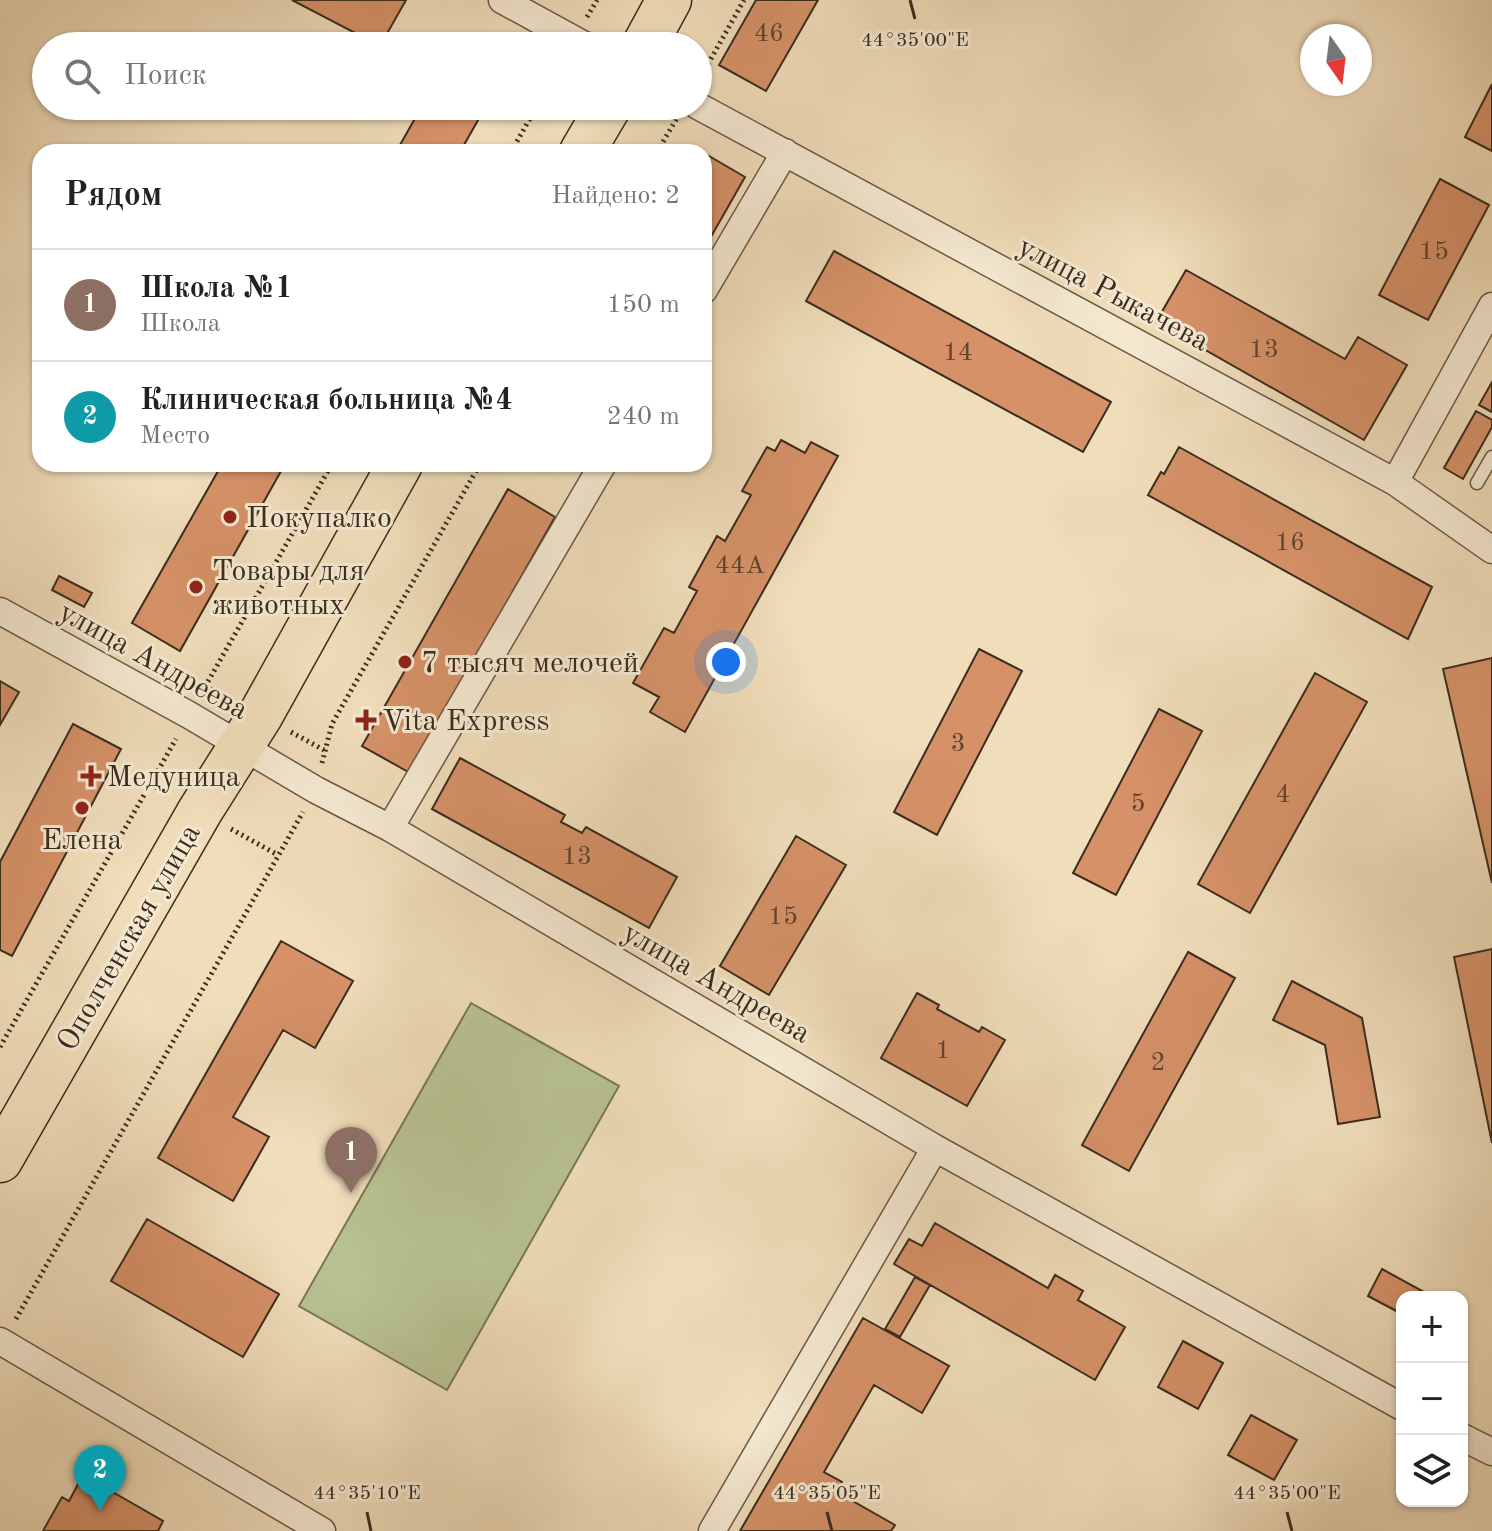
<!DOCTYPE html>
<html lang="ru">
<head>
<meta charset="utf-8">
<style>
	:root { --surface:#fff; --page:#f2f2f2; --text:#222; --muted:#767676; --line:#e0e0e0; --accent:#0b8043 }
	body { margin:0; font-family:"Old Standard TT",serif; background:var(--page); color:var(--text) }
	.controls { position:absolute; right:24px; bottom:24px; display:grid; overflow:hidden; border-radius:16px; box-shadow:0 2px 6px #0004 }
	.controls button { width:72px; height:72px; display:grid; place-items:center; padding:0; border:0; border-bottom:2px solid var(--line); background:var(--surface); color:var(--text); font:40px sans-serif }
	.compass { position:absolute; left:1300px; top:24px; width:72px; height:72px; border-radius:50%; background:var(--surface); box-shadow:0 2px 6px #0004; rotate:166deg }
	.you { position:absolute; left:726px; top:662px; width:28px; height:28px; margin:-20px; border:6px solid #fff; border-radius:50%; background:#1a73e8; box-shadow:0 0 0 12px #1a73e833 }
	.badge { display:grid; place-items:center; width:52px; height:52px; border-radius:50%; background:var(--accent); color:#fff; font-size:26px; font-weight:700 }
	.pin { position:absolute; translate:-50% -66px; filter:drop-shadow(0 2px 4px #0008) }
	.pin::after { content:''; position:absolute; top:42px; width:28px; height:24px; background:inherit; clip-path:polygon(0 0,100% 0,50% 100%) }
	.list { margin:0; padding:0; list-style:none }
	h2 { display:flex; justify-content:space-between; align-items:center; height:104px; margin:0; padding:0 32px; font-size:34px }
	h2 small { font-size:26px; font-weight:400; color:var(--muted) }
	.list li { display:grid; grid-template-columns:52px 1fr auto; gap:24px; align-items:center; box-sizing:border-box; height:112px; padding:0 32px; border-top:2px solid var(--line) }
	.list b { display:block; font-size:30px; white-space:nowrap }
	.list p { margin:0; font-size:26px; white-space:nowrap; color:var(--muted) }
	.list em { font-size:26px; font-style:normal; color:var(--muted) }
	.icon { flex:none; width:44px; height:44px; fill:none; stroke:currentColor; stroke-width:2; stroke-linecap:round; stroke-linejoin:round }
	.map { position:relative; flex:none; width:1492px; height:1531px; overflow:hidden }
	.search { position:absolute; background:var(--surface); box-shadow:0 2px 6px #0004; left:32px; top:32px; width:680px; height:88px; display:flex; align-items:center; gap:20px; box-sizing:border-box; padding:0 28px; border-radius:44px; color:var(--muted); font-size:30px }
	.panel { position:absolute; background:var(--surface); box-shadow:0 2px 6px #0004; left:32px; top:144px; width:680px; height:328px; border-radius:24px }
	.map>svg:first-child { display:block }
	.green { fill:#b8c191; stroke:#797658; stroke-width:2 }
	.building { fill:#d69168; stroke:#3a2c1e; stroke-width:2 }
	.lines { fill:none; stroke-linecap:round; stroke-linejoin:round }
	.lane-casing { stroke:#685845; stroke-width:15 }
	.street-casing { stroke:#685845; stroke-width:29 }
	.highway-casing { stroke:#3a2c1e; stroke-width:47 }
	.path { stroke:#3a2c1e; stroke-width:5; stroke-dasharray:2 4; stroke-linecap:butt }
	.lane { stroke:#f5e9d2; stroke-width:12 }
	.street { stroke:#f5e9d2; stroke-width:26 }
	.highway { stroke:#f0ddba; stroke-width:44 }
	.ticks { fill:none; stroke:#3a2c1e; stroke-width:3 }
	.poi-dot { fill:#8f2418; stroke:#f5e9d2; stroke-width:3 }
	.labels { text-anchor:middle; stroke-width:6; stroke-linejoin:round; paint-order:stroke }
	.number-label { font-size:26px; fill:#614530 }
	.street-label { font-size:30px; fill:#3a2c1e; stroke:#f5e9d2 }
	.poi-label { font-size:30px; fill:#3a2c1e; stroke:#f5e9d2; text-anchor:start }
	.ticks-label { font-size:20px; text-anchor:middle; fill:#3a2c1e; stroke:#f5e9d2; stroke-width:6; stroke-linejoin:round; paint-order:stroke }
</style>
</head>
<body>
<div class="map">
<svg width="1492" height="1531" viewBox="0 0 1492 1531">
	<rect width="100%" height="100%" fill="#f0ddba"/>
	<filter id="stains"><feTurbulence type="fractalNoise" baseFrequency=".0025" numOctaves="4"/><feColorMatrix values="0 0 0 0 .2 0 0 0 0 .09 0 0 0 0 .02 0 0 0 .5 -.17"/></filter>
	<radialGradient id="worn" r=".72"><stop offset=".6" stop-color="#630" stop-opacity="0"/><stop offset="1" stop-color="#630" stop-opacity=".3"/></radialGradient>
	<path class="green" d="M471,1003L619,1086L447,1390L299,1306Z"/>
	<path class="building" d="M292,0H406L380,46Z
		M756,0H818L766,91L719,65Z
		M463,35L483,46H456Z
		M1492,84V151L1465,137Z
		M422,106H486L460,152H396Z
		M704,153L745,177L704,249Z
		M1440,179L1489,205L1428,320L1379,295Z
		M834,251L1111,402L1083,452L806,301Z
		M1186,270L1345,359L1358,337L1407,365L1364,440L1156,322Z
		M1492,382V412L1479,405Z
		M1476,411L1492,420V427L1463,479L1444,468Z
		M781,440L805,453L811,442L838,456L685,732L650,712L659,697L633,683L664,628L674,633L697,591L689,587L717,536L725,541L751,495L742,491L767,447L775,451Z
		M1179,447L1432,587L1408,639L1148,495L1161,472L1164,474Z
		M222,464H285L180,651L132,623Z
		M508,489L555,517L410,773L362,746Z
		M59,576L92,593L84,607L52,590Z
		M979,649L1022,671L937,835L894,812Z
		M1492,658V883L1443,669Z
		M1315,673L1367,702L1250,913L1198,884Z
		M0,681L19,692L0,725Z
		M1159,709L1202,731L1116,895L1073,873Z
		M73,724L121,749L12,956L0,950V862Z
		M460,758L565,815L561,822L582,833L586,827L677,877L649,928L432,809Z
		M796,836L846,865L769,995L720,966Z
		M281,941L353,981L315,1048L283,1030L233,1117L269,1137L233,1201L158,1158Z
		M1492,949V1143L1454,957Z
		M1188,952L1235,978L1129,1171L1082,1145Z
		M1292,981L1362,1018L1380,1117L1338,1124L1325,1045L1273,1020Z
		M917,993L939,1005L937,1009L979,1032L982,1027L1005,1040L967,1106L881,1058Z
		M147,1219L279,1294L243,1357L111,1281Z
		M935,1223L1048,1288L1055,1275L1083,1291L1078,1300L1125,1327L1095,1380L894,1264L909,1239L922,1246Z
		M1382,1269L1433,1297H1402V1314L1368,1296Z
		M915,1277L930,1285L900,1337L885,1329Z
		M863,1318L949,1366L922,1413L874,1385L824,1472L842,1482L837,1492L895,1525L891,1531H740Z
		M1183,1341L1223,1363L1198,1409L1158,1387Z
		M1251,1415L1297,1440L1274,1480L1228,1455Z
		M83,1475L163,1521L158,1531H43L62,1497L69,1501Z"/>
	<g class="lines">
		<g class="lane-casing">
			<path id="lane" d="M1477,483L1492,457"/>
		</g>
		<g class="street-casing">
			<path id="street" d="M502,0L586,46
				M698,106L1395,482L1492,550
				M704,290L785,152
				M1395,482L1492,306
				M0,611L189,715L316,790L390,828L935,1148L1402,1407
				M390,828L603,464
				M0,1341L322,1531
				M1462,1437L1492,1452
				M712,1531L935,1148"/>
		</g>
		<g class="highway-casing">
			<path id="highway" d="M644,46L669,0
				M582,152L609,106
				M0,1160L200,811L260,716L400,464"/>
		</g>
		<path class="path" d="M587,17L597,0
			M699,80L744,0
			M511,152L537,106
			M657,152L677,118
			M205,686L229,699
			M202,692L332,464
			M291,732L324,750
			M322,763L332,724L480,464
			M150,784L170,795
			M231,829L278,855
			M0,1047L176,739
			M16,1319L303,812"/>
		<use href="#lane" class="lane"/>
		<use href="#street" class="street"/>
		<use href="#highway" class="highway"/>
	</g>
	<path class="ticks" d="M910,0L915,19M367,1512L371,1531M827,1512L832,1531M1287,1512L1292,1531"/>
	<g class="poi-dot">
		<circle cx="230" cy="517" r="8"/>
		<circle cx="196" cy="587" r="8"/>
		<circle cx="405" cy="662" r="8"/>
		<path d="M362 708h8v8h8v8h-8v8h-8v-8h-8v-8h8z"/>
		<path d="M87 764h8v8h8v8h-8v8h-8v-8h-8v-8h8z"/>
		<circle cx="82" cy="808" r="8"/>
	</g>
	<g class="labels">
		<g class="number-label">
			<text x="769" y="41">46</text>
			<text x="1434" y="259">15</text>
			<text x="1264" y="357">13</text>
			<text x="958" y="360">14</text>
			<text x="1290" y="550">16</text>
			<text x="740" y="573">44А</text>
			<text x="958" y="751">3</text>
			<text x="1283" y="802">4</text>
			<text x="1138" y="811">5</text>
			<text x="577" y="864">13</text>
			<text x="783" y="924">15</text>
			<text x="943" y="1058">1</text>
			<text x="1158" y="1070">2</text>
		</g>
		<g class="street-label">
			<text transform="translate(1114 293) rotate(28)" y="10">улица Рыкачева</text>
			<text transform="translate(154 660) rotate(29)" y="10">улица Андреева</text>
			<text transform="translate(128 937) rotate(-60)" y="10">Ополченская улица</text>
			<text transform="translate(717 982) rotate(30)" y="10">улица Андреева</text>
		</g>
		<g class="poi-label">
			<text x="246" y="527">Покупалко</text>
			<text x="212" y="580">Товары для<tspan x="212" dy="34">животных</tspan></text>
			<text x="421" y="672">7 тысяч мелочей</text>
			<text x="382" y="730">Vita Express</text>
			<text x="107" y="786">Медуница</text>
			<text x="82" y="849" text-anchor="middle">Елена</text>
		</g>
	</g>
	<g class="ticks-label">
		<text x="915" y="46">44°35'00"E</text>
		<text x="367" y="1499">44°35'10"E</text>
		<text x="827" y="1499">44°35'05"E</text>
		<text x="1287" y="1499">44°35'00"E</text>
	</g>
	<rect width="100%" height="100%" filter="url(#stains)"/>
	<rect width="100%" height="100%" fill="url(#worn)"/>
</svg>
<div class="controls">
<button>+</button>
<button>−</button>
<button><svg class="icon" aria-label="layers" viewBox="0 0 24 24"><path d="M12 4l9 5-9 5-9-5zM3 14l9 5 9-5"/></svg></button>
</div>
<svg class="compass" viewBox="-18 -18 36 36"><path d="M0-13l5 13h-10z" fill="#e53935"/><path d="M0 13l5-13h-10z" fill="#767676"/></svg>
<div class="you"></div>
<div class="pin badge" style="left:351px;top:1193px;background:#8d6e63">1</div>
<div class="pin badge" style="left:100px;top:1511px;background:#0f9aa8">2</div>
<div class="search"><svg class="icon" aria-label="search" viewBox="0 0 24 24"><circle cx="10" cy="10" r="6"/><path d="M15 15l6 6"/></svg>Поиск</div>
<section class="panel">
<h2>Рядом<small>Найдено: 2</small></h2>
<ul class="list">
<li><span class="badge" style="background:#8d6e63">1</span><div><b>Школа №1</b><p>Школа</p></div><em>150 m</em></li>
<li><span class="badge" style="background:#0f9aa8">2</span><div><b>Клиническая больница №4</b><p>Место</p></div><em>240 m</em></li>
</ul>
</section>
</div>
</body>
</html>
